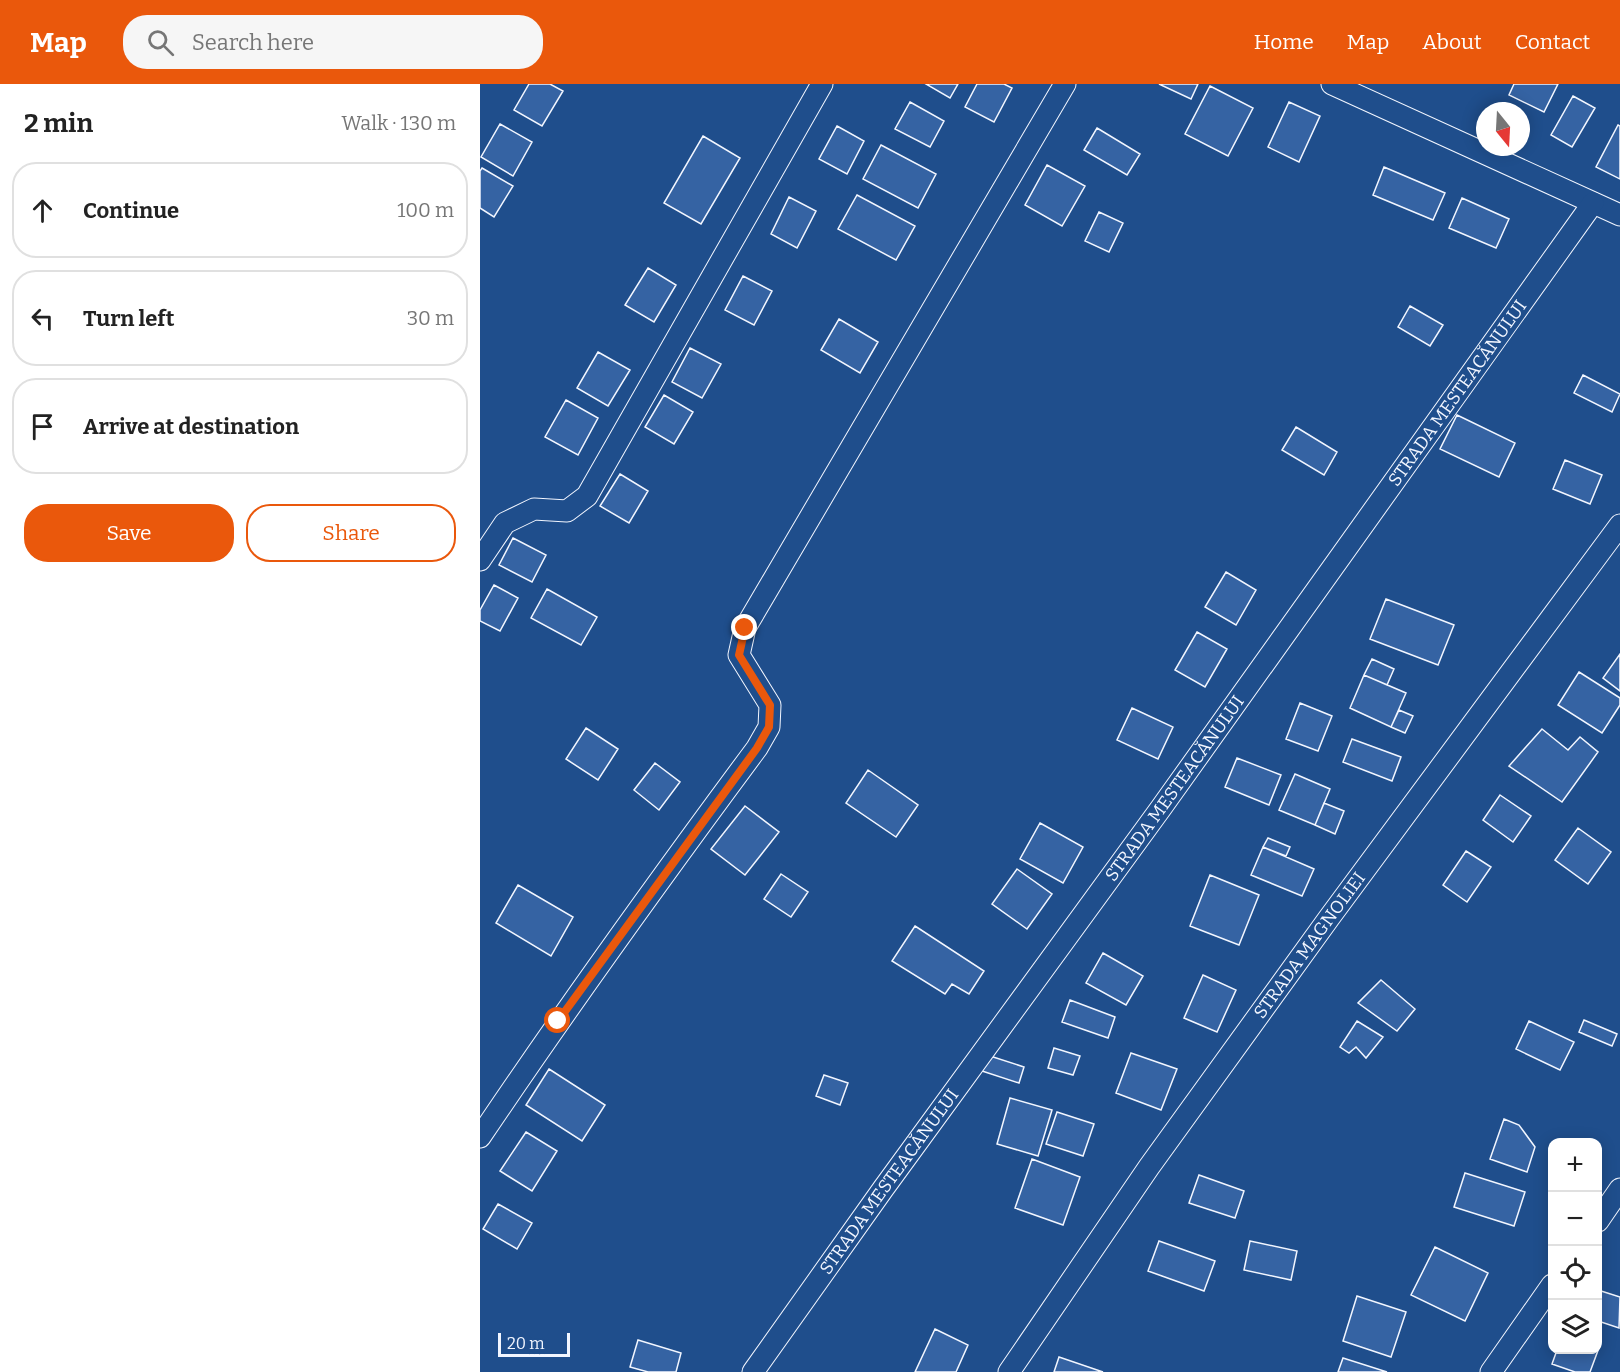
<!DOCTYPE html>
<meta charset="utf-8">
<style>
:root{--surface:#fff;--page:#f6f6f6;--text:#222;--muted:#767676;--line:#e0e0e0;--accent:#ea580c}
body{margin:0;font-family:Bitter,serif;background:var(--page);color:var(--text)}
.controls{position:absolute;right:18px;bottom:18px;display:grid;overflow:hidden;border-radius:12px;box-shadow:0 3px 15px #0003}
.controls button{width:54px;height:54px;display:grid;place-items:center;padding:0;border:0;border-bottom:2px solid var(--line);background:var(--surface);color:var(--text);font:30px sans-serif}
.compass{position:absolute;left:996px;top:18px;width:54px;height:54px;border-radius:50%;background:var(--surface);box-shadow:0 3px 15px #0003;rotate:162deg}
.scale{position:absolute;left:18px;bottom:15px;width:72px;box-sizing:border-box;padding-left:6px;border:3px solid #f2f6ff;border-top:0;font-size:16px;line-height:21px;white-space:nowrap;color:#f2f6ff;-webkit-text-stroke:4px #1f4e8c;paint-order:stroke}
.stop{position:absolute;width:18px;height:18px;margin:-14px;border:4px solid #ea580c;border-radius:50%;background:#fff}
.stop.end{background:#ea580c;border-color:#fff;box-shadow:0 2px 6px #0008}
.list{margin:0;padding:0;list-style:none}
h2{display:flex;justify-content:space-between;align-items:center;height:78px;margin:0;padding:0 24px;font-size:26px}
h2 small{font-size:20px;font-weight:400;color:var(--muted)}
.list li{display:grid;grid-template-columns:39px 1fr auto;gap:18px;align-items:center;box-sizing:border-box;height:96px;margin:0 12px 12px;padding:0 12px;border:2px solid var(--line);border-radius:24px}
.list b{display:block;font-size:22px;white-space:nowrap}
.list em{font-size:20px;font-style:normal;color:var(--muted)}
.actions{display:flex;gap:12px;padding:18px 24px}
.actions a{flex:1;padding:14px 0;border:2px solid var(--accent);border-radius:24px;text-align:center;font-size:21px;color:var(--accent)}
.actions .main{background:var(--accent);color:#fff}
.icon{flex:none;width:33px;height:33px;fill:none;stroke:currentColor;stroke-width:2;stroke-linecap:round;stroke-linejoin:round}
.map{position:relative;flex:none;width:1140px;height:1288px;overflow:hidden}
header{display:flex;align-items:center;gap:36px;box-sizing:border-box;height:84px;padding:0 30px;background:var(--accent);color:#fff}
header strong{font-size:28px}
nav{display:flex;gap:33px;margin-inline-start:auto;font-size:21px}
.search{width:420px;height:54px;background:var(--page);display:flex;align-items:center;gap:15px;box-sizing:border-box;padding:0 21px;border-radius:24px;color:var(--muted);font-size:22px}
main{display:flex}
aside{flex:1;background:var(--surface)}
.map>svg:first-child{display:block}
</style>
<header>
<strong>Map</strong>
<div class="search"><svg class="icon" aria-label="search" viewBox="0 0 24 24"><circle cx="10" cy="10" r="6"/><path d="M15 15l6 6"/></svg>Search here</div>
<nav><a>Home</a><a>Map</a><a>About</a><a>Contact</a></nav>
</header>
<main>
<aside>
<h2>2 min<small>Walk · 130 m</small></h2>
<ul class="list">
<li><svg class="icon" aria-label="ahead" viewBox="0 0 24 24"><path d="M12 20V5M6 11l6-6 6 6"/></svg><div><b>Continue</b></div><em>100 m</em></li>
<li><svg class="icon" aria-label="left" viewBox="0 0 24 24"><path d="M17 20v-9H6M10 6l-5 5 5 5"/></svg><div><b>Turn left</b></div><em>30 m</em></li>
<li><svg class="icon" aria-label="arrive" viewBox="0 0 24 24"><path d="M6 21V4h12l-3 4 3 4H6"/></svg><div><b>Arrive at destination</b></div></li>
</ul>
<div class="actions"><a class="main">Save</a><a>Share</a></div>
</aside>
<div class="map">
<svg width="1140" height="1288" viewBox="0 0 1140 1288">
<rect width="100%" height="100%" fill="#1f4e8c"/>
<path fill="#3563a3" stroke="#f2f6ff" stroke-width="1.5" d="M49,0H70L83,7L62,42L34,26Z
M446,0H478L470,14Z
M497,0H524L532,4L514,38L485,23Z
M679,0H718L711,15Z
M1034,0H1078L1064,28L1029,11Z
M730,2L773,24L748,72L705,50Z
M1093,12L1115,24L1092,63L1071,51Z
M430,18L464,37L450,63L415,45Z
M809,18L840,32L819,78L788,63Z
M20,40L52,58L33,92L1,73Z
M1138,41L1140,42V95L1116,83Z
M357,42L384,57L367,90L339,75Z
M617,44L660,70L647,91L604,66Z
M223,52L260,74L221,140L184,119Z
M401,61L456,90L438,124L383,95Z
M567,81L605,102L582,142L545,121Z
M904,83L965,109L953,136L893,111Z
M2,84L33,102L14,133L0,124V87Z
M377,111L435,142L416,176L358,145Z
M309,113L336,127L317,164L291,150Z
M982,114L1029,135L1016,164L969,144Z
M619,128L643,139L629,168L605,157Z
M168,184L196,201L174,238L145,221Z
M263,192L292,207L274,241L245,226Z
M930,222L963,241L950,262L918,243Z
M359,235L398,258L380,289L341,266Z
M210,264L241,280L222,314L192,298Z
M118,268L150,286L128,322L97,304Z
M1103,291L1140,310L1132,328L1094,309Z
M184,311L213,328L194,360L165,343Z
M86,316L118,334L98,371L65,353Z
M977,331L1035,359L1019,393L960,365Z
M816,343L857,368L844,391L802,366Z
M1085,376L1122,391L1110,420L1073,405Z
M140,390L168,407L149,439L120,422Z
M33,454L66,471L52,498L19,481Z
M746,488L776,506L756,541L725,523Z
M14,501L38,514L20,547L0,537V526Z
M67,505L117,533L101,561L51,534Z
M906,515L974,541L958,581L890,555Z
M717,548L747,565L725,603L695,586Z
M1140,570V607L1123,594Z
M892,575L914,585L907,601L884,591Z
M1099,588L1140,614V621L1122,649L1078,621Z
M884,591L926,609L911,643L870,624Z
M820,619L852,632L838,667L806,655Z
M652,624L693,643L678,675L637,656Z
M919,626L933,632L925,649L911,643Z
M106,644L138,665L118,696L86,675Z
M1062,645L1088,666L1100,653L1118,668L1082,718L1029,682Z
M872,655L921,673L912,697L863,678Z
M757,674L801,691L789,721L745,703Z
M175,679L200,698L179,726L154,706Z
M388,686L438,721L416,753L366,719Z
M815,690L850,705L835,741L799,726Z
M1020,711L1051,732L1033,758L1003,736Z
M844,719L864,727L855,750L835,741Z
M265,722L299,748L265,791L231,765Z
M560,739L603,763L583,799L540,775Z
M1098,744L1131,768L1108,800L1075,776Z
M788,754L810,763L806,772L783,763Z
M783,763L834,785L822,812L771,791Z
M986,767L1011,783L987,818L963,801Z
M537,785L572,810L547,845L512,820Z
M301,790L328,808L311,833L284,815Z
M730,791L779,811L759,861L710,842Z
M38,801L93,833L71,872L16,839Z
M435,842L504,887L489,910L472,900L465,910L412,877Z
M623,869L663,892L646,921L606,899Z
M723,891L756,906L737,948L704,934Z
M901,896L935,925L917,947L878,919Z
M590,916L635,933L628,954L582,938Z
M1104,936L1137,950L1132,962L1099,948Z
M877,937L903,953L886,974L876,963L869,969L860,963Z
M1049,937L1094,958L1080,986L1036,965Z
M574,964L600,972L593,991L568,984Z
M651,969L697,985L681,1026L636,1009Z
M507,971L544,983L539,999L502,987Z
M69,985L125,1021L102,1057L46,1021Z
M344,991L368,999L360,1021L336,1012Z
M530,1014L572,1026L558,1072L517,1060Z
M577,1028L614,1040L603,1072L566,1060Z
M1024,1035L1039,1041L1055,1063L1047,1088L1010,1075Z
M46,1048L77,1067L52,1107L20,1087Z
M552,1075L600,1093L583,1141L535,1124Z
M985,1089L1045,1108L1034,1142L974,1123Z
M719,1091L764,1107L755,1134L709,1119Z
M18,1120L52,1139L37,1165L3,1145Z
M679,1157L735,1177L724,1207L668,1187Z
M770,1157L817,1167L811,1196L764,1186Z
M955,1163L1008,1189L985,1237L931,1211Z
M1118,1206L1140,1213L1139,1244L1118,1237Z
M877,1212L926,1228L911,1273L863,1257Z
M455,1245L488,1261L476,1288H435Z
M158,1256L201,1269L196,1288H168L150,1283Z
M1118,1260L1120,1261L1110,1288H1095L1072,1280L1077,1266H1118Z
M579,1273L623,1288H574Z
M863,1274L907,1288H858Z"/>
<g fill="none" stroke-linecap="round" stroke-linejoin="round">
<defs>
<g id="street">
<path d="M852,0L1140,131"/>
<path d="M0,476L25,439L54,425L87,427L107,412L342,0"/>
<path d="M0,1053C89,921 182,792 277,664L289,643L290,621L259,571L265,544L585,0"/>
<path d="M1118,1137L1140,1105"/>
<path id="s1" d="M273,1288L403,1105L681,724L1113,119"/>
<path id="s2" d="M529,1288L669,1083L849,834L1140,441"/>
<path d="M1011,1288L1072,1201"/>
</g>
</defs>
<use href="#street" stroke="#f2f6ff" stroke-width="23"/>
<use href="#street" stroke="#1f4e8c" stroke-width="21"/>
</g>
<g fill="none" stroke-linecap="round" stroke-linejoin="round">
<path stroke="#ea580c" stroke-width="8" d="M78,937L277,664L289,643L290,621L259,571L265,544"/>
</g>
<g text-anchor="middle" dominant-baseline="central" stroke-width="4.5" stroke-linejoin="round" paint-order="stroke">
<g font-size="18" fill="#f2f6ff" stroke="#1f4e8c">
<text stroke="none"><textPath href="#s1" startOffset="1206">STRADA MESTEACĂNULUI</textPath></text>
<text stroke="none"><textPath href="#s1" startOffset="720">STRADA MESTEACĂNULUI</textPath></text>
<text stroke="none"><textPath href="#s2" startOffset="522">STRADA MAGNOLIEI</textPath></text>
<text stroke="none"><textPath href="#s1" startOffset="234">STRADA MESTEACĂNULUI</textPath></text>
</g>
</g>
</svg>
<div class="controls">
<button>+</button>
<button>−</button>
<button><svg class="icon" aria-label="locate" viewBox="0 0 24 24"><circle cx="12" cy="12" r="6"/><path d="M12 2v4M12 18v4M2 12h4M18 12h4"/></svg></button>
<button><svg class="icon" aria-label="layers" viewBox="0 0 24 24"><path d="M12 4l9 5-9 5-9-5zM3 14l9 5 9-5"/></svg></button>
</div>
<svg class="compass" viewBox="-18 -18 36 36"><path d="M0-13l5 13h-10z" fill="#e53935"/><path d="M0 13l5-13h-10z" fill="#767676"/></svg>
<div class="scale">20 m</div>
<div class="stop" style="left:78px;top:937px"></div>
<div class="stop end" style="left:265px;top:544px"></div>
</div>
</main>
